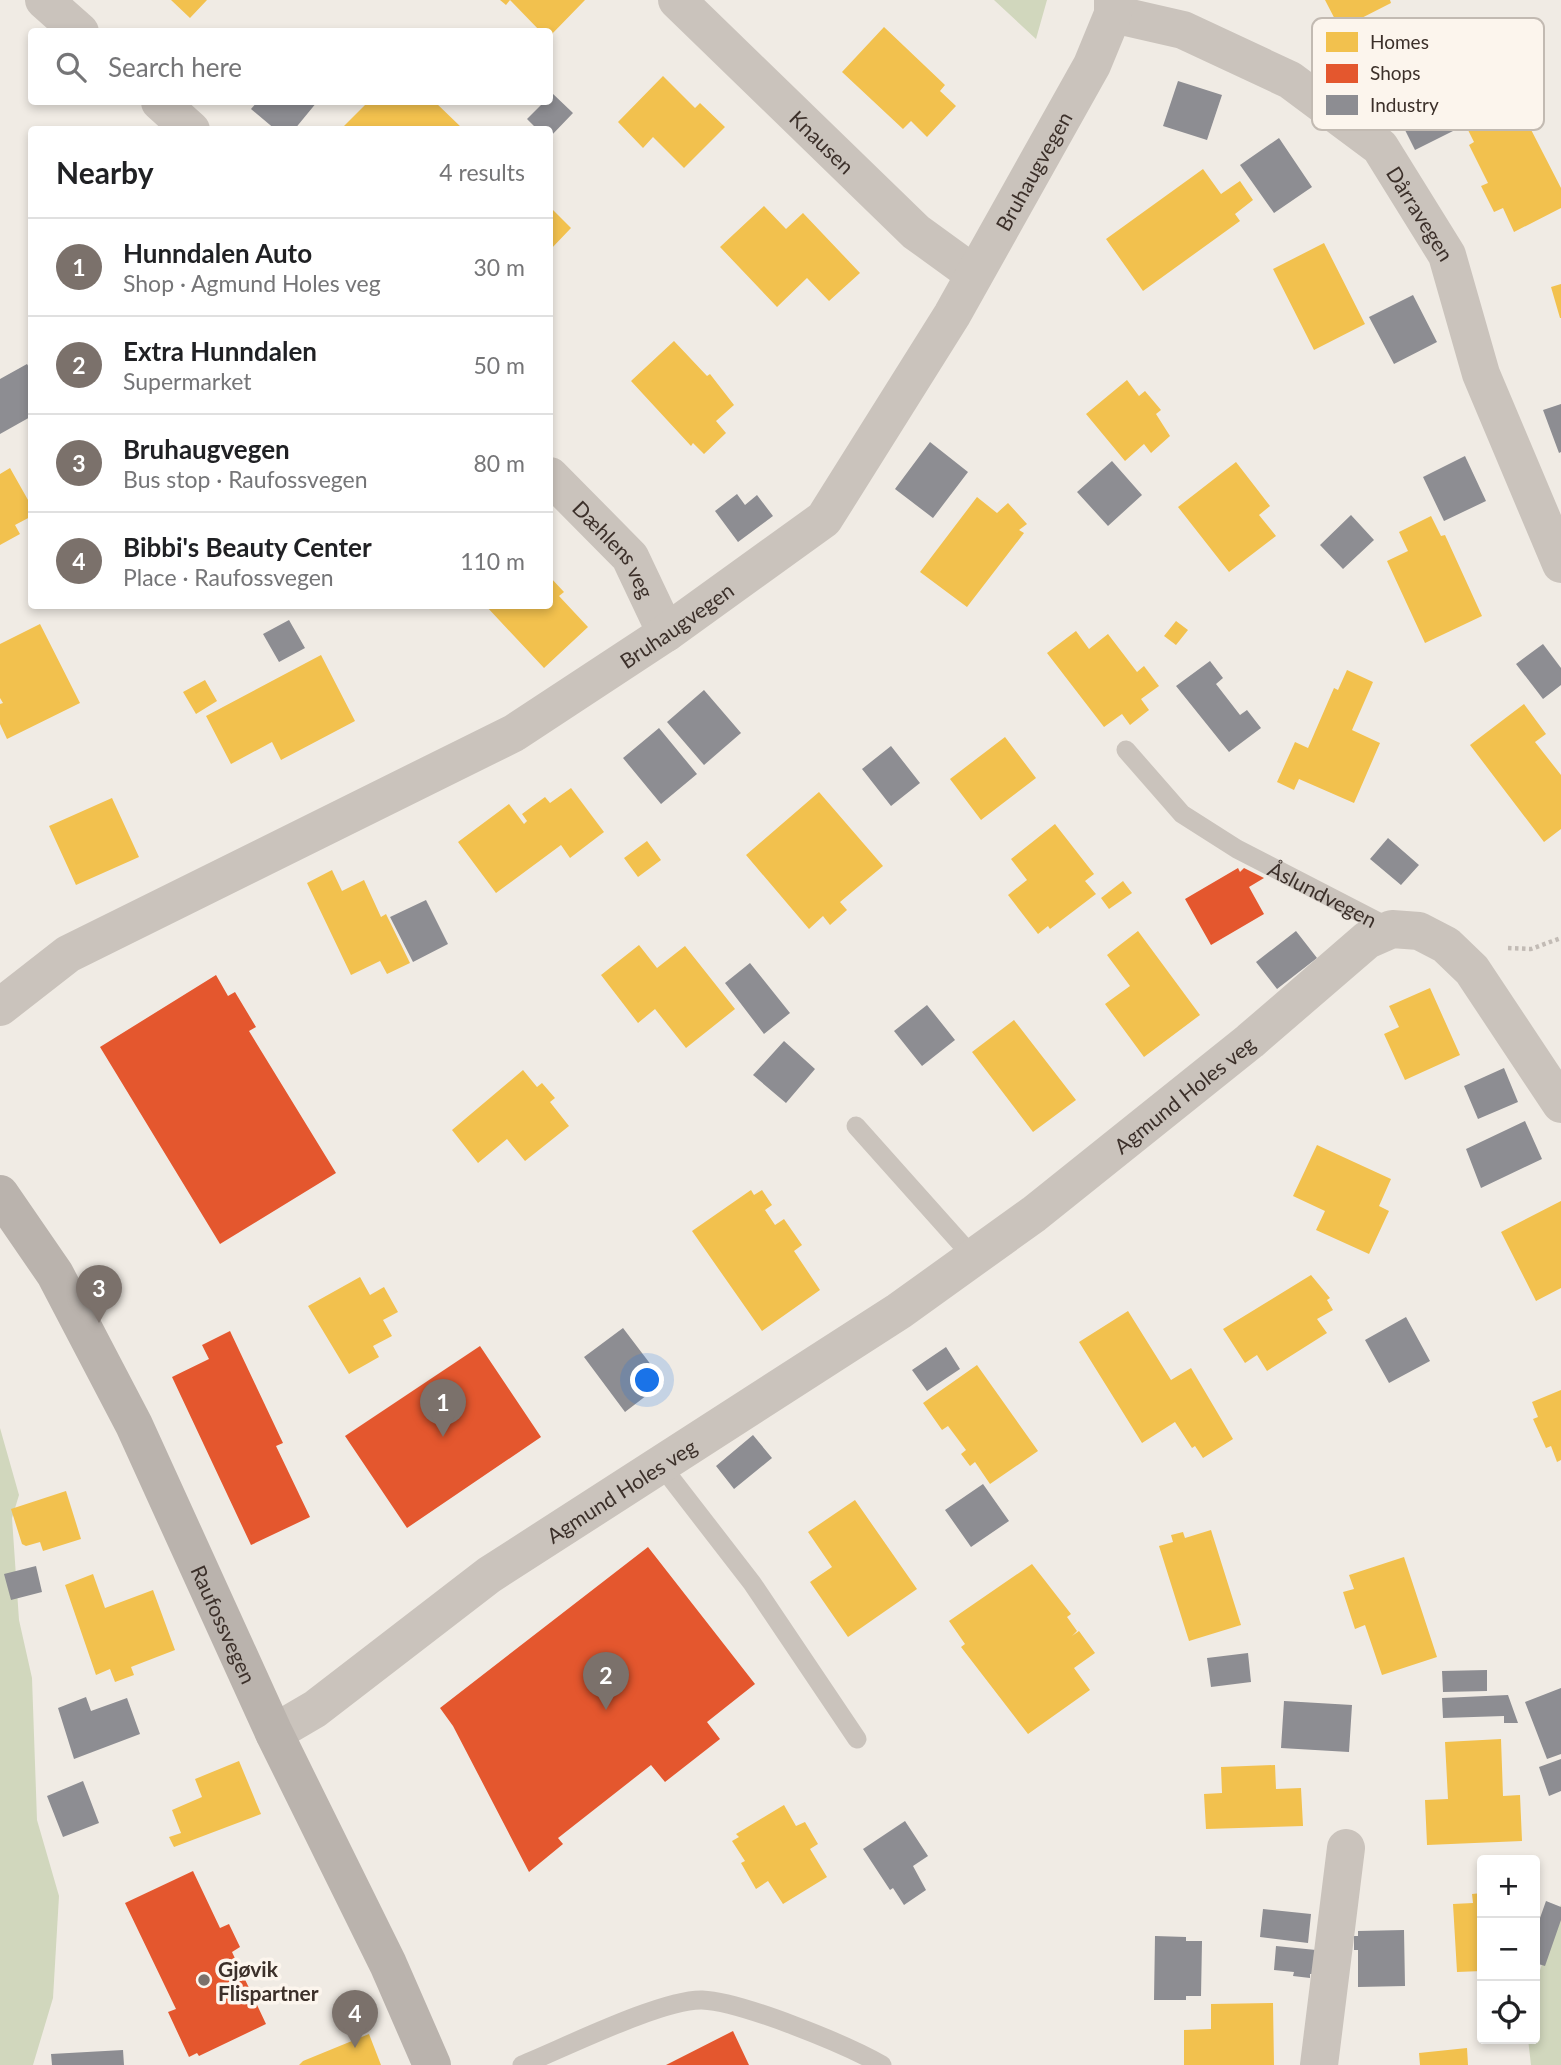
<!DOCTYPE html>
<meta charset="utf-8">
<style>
:root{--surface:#fff;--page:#f2f2f2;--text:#202124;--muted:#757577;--line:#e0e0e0;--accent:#7b716b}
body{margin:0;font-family:Lato,sans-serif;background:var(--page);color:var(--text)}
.controls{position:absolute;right:21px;bottom:21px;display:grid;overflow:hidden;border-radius:7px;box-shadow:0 4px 10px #0003}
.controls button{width:63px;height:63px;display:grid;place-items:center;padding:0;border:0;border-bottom:2px solid var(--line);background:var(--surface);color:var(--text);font:35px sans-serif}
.you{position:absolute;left:648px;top:1381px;width:24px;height:24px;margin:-18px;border:5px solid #fff;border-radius:50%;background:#1a73e8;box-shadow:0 0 0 10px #1a73e833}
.badge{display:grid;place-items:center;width:46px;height:46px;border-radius:50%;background:var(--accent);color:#fff;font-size:23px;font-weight:700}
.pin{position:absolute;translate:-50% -58px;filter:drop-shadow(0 2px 4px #0008)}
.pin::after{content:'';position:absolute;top:37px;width:24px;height:21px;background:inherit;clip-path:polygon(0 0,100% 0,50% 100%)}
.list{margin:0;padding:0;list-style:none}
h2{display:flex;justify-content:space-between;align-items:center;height:91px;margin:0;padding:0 28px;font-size:30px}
h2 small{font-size:23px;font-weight:400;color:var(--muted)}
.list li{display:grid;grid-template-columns:46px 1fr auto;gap:21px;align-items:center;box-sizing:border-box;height:98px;padding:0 28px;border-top:2px solid var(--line)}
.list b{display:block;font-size:26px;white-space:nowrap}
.list p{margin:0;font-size:23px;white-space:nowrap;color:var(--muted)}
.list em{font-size:23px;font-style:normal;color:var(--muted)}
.icon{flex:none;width:38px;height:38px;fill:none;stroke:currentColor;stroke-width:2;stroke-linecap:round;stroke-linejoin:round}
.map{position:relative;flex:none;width:1561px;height:2065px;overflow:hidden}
.search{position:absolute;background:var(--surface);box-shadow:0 4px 10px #0003;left:28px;top:28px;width:525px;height:77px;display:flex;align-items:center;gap:18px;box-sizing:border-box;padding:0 24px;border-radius:7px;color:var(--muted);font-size:26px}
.panel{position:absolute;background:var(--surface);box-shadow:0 4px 10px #0003;left:28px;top:126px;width:525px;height:483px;border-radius:7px}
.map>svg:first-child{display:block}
</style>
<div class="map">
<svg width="1561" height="2065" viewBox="0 0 1561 2065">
<rect width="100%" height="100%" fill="#f0ebe4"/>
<path fill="#d1d7bd" d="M994,0H1047L1036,39Z
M0,1428L19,1495L12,1518L19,1620L32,1678L37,1820L59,1896L53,1998L33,2065H0Z
M1561,1904V2065H1531L1528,2039H1535V1986Z"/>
<path fill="#f2c14e" d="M171,0H207L190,18Z
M500,0H585L550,36V32H541L510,0L506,5Z
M1325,0H1390L1391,3L1340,29Z
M884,27L945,85L940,91L956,106L927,137L911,121L903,129L842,72Z
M663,76L695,108L700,103L725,127L684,168L653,137L643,148L618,122Z
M1511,100L1520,118L1524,116L1561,188V208L1514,232L1503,208L1494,212L1481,186L1488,183L1469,145L1474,142L1465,124Z
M368,102H435L462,128L340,130Z
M1203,169L1221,194L1240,181L1253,200L1235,214L1240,221L1143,291L1106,239Z
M764,206L786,229L803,213L860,273L829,301L807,278L777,307L720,247Z
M550,207L571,228L550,250Z
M1324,243L1365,324L1314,350L1273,269Z
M1561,284V318H1560L1551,287Z
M674,341L707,376L710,374L734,405L716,421L726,433L704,454L693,443L691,446L631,381Z
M1127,380L1139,396L1145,391L1161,410L1156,414L1170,436L1151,453L1144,444L1125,461L1086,414Z
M1236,462L1270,506L1259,515L1276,536L1229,572L1178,507Z
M10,468L32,507V516L15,525L20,534L0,545V474Z
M977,497L997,513L1008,503L1027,524L1019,530L1024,533L967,607L920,572Z
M1431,516L1441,536L1445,535L1482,616L1425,643L1387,561L1408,551L1399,532Z
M550,577L564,592L559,596L588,627L544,668L486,606H550Z
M1176,621L1188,630L1176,645L1164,636Z
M40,624L80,703L7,739L0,724V704L3,703L0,698V644Z
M1076,631L1089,649L1108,634L1137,672L1144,666L1159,686L1141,699L1149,710L1130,725L1122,714L1104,727L1047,653Z
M321,655L355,721L281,760L272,742L231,764L206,716Z
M1347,670L1373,682L1352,730L1380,743L1354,803L1299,779L1294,790L1277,782L1295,742L1308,748L1334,688L1338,690Z
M205,680L217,701L196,714L183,692Z
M1524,704L1546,734L1535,742L1561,775V829L1544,842L1470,745Z
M1005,737L1036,778L981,820L950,779Z
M571,788L604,832L570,858L561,845L496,893L458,842L509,804L524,824L527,821L522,814L545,797L550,803Z
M819,792L883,866L840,902L847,910L830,925L823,916L809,929L746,855Z
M112,798L139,857L76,885L49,826Z
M1055,824L1094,874L1085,881L1096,894L1050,929L1048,926L1038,934L1008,895L1027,880L1011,859Z
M647,841L661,860L638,877L624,858Z
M332,870L342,891L364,880L381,917L386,914L410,963L387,974L380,961L351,975L307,883Z
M1123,881L1132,893L1109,909L1101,898Z
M1138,931L1200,1015L1144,1057L1105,1004L1130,986L1107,955Z
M639,945L657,968L685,946L735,1009L686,1048L655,1009L638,1023L601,975Z
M1430,988L1460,1055L1405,1080L1384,1034L1399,1027L1389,1006Z
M1014,1020L1076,1100L1033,1132L972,1052Z
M523,1070L537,1087L542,1083L555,1098L550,1102L569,1126L525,1161L507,1139L478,1163L452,1130Z
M1317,1145L1391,1179L1379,1206L1389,1211L1369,1254L1316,1230L1325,1211L1293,1196Z
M751,1190L754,1195L762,1190L772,1205L765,1210L775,1225L784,1219L802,1245L794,1251L820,1290L762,1331L692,1231Z
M1561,1201V1288L1536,1301L1501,1232Z
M1311,1275L1330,1298L1327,1300L1333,1310L1317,1319L1327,1333L1267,1371L1257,1355L1245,1363L1223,1329Z
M360,1277L370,1295L384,1287L398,1312L383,1320L392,1336L373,1346L379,1357L349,1374L308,1306Z
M1128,1311L1171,1380L1191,1368L1233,1439L1203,1458L1195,1446L1192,1448L1175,1422L1142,1443L1079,1342Z
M977,1365L1038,1451L990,1484L975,1462L970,1466L961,1454L966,1450L948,1426L942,1430L923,1403Z
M1561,1390V1460L1557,1462L1551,1446L1546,1448L1533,1419L1538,1417L1532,1402Z
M66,1491L81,1539L43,1551L40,1542L26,1546L22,1544L11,1509Z
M855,1500L917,1589L848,1637L810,1582L832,1567L808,1532Z
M1211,1530L1241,1625L1189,1641L1159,1546L1173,1542L1171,1535L1183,1532L1185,1538Z
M1404,1557L1437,1657L1382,1675L1365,1625L1355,1629L1343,1592L1354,1589L1349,1575Z
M1032,1564L1071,1614L1067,1617L1077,1631L1072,1636L1079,1631L1095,1653L1074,1668L1090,1690L1028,1734L961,1647L965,1644L949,1621Z
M93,1574L105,1608L153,1590L175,1650L131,1667L134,1675L115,1682L110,1669L96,1675L65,1585Z
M1501,1739L1503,1796L1520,1795L1522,1841L1427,1845L1425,1800L1448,1799L1445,1742Z
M239,1761L261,1814L174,1847L169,1837L181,1833L172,1810L202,1797L195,1779Z
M1275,1765L1276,1789L1301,1788L1303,1826L1206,1829L1204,1794L1222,1793L1221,1767Z
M784,1805L796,1826L805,1822L818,1844L810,1849L827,1877L783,1904L768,1881L756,1889L741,1863L745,1861L732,1841L739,1837L736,1834Z
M1482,1893V1971L1457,1972L1453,1904L1473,1903L1472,1894Z
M1273,2003L1274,2065H1184V2030L1211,2029V2004Z
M369,2034L381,2065H299L303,2061Z
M1467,2048L1468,2065H1420L1419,2053Z"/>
<path fill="#e4572e" d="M1238,868L1240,872L1244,868L1264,878L1249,887L1264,914L1211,945L1185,899Z
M216,975L228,996L235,992L256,1027L249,1031L336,1173L220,1244L100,1047Z
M230,1331L283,1443L276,1446L310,1517L251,1545L172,1377L209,1359L202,1345Z
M480,1346L541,1437L407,1528L345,1436Z
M648,1547L755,1684L707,1722L720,1739L665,1782L651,1765L558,1838L563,1844L529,1872L453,1726L440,1708Z
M193,1871L220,1928L229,1924L240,1947L232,1952L266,2024L199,2056L197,2053L189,2057L168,2012L176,2009L125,1903Z
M733,2031L749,2065H666Z"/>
<path fill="#8d8d92" d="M1178,81L1222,95L1207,140L1163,126Z
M1435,87L1457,129L1415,150L1394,108Z
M552,93L573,113L550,137V130H538L527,119L544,102H550Z
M257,102H317L294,130H276L251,109Z
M1279,138L1312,187L1274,213L1240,165Z
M1413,295L1437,342L1394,364L1369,317Z
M27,364L32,372V416L0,434V379Z
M1561,404V452L1559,453L1543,410Z
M930,442L968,472L933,518L895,489Z
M1465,456L1486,501L1444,521L1423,477Z
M1112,461L1142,495L1108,526L1077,492Z
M737,494L745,505L757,495L773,516L738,542L715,511Z
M1351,515L1374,540L1343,569L1320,545Z
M289,620L305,648L279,662L263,634Z
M1543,644L1561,668V685L1543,699L1516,664Z
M1210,661L1223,678L1216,684L1240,715L1247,710L1261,728L1229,752L1176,686Z
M704,690L741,733L704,765L667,722Z
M659,728L697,774L661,804L623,758Z
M891,746L920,783L891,806L862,769Z
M1388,838L1419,865L1401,885L1370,859Z
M426,900L448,944L413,962L390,917Z
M1296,931L1317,958L1277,989L1256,962Z
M750,963L790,1013L764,1034L725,983Z
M927,1005L955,1040L922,1066L894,1031Z
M784,1041L815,1069L786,1103L753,1075Z
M1504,1068L1518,1102L1478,1119L1464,1086Z
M1525,1121L1542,1159L1481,1188L1466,1149Z
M1406,1317L1430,1361L1389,1383L1365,1340Z
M623,1328L664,1382L625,1412L584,1357Z
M946,1347L960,1369L927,1391L912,1370Z
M753,1435L772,1458L734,1489L716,1466Z
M983,1484L1009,1521L971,1547L945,1510Z
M36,1566L42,1592L11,1600L4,1574Z
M1248,1653L1251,1682L1211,1687L1207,1658Z
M1487,1670V1691L1443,1692L1442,1671Z
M1561,1688V1754L1547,1759L1525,1702Z
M1508,1695L1518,1723H1504V1716L1443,1718L1442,1698Z
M86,1697L91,1711L127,1698L140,1734L74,1759L58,1708Z
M1284,1701L1352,1705L1349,1752L1281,1748Z
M1561,1759V1791L1549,1796L1539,1767Z
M83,1781L99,1823L63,1837L47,1796Z
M905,1821L928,1856L913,1866L926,1890L904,1905L893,1888L890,1890L863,1849Z
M1546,1901L1561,1907V1920L1545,1966L1535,1963L1539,1937L1535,1932Z
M1263,1909L1311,1914L1308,1943L1260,1937Z
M1404,1930L1405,1986L1358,1987V1950H1354V1936H1358V1931Z
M1155,1936L1186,1937V1941H1202L1201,1996H1186V2000H1154Z
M1276,1946L1316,1950L1313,1974H1310V1978L1293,1976L1294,1972L1274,1970Z
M123,2050L124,2065H52L51,2054Z"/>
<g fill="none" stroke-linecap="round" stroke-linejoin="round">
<path stroke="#c2bbb5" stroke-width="4.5" stroke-dasharray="3.5 3.5" stroke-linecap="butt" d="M1508,948L1531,949L1561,938"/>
<g stroke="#cac3bc" stroke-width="19">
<path id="s1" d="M1126,750L1182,814L1237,849L1392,929"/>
<path d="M856,1126L973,1257"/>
<path d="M660,1464L752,1583L857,1739"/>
<path d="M522,2065C564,2048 662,1999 702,2000C743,2002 845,2044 882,2065"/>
</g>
<g stroke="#cac3bc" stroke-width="38">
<path d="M44,0L80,32"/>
<path id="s2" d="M677,0L916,232L974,274"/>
<path id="s3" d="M1113,14L1183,30L1290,80L1380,147L1447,255L1481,374L1561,564"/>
<path d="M160,102L191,130"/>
<path id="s4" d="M550,476L630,557L666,633"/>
<path id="s5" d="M0,1007L68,954L514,733L666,633L824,519L952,315L1092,65L1113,14V0"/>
<path id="s6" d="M274,1733L315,1709L489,1575L899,1311L1034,1214L1250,1041L1367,940L1392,929L1419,931L1446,945L1472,970L1561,1104"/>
<path d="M1319,2065L1346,1848"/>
</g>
<path stroke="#bab3ad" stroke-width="38" id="s7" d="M0,1194L55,1274L134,1425L274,1733L388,1964L432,2065"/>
</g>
<circle fill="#7b716b" stroke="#fcf5ed" stroke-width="2.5" cx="204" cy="1980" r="7"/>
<g text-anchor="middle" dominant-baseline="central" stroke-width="7" stroke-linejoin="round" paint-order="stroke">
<g font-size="21" fill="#3c302a" stroke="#fcf5ed">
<text stroke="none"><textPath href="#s2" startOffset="203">Knausen</textPath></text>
<text stroke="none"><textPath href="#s5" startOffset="1367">Bruhaugvegen</textPath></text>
<text stroke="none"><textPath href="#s3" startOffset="380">Dårravegen</textPath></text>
<text stroke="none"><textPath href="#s4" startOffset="98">Dæhlens veg</textPath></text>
<text stroke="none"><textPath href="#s5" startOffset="779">Bruhaugvegen</textPath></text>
<text stroke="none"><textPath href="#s1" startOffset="247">Åslundvegen</textPath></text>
<text stroke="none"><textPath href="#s6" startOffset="1113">Agmund Holes veg</textPath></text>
<text stroke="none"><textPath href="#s6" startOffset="424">Agmund Holes veg</textPath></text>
<text stroke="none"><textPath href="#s7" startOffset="486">Raufossvegen</textPath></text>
</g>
<g font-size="21" font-weight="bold" fill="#3c302a" stroke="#fcf5ed" text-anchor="start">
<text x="218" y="1968">Gjøvik<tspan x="218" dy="24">Flispartner</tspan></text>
</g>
</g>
<rect x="1312" y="18" width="232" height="112" rx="10" fill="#fcf5ed" stroke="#c2bab2" stroke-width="2"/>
<rect x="1326" y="32" width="32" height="20" fill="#f2c14e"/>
<rect x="1326" y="64" width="32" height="19" fill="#e4572e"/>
<rect x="1326" y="95" width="32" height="20" fill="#8d8d92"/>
<g font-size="19" fill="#3c302a">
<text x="1370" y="49">Homes</text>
<text x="1370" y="80">Shops</text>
<text x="1370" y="112">Industry</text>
</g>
</svg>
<div class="controls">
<button>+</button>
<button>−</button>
<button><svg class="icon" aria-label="locate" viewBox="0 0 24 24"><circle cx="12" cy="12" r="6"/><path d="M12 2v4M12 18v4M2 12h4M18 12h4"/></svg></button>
</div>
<div class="you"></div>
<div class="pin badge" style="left:443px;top:1437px">1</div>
<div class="pin badge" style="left:606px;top:1710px">2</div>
<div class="pin badge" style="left:99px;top:1323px">3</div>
<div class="pin badge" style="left:355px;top:2048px">4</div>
<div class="search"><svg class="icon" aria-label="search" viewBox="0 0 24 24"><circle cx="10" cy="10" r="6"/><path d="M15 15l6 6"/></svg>Search here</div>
<section class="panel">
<h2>Nearby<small>4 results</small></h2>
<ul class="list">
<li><span class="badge">1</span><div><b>Hunndalen Auto</b><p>Shop · Agmund Holes veg</p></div><em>30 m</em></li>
<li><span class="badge">2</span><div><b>Extra Hunndalen</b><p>Supermarket</p></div><em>50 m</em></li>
<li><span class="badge">3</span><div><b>Bruhaugvegen</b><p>Bus stop · Raufossvegen</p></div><em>80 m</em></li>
<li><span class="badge">4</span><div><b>Bibbi's Beauty Center</b><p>Place · Raufossvegen</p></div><em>110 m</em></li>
</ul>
</section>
</div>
